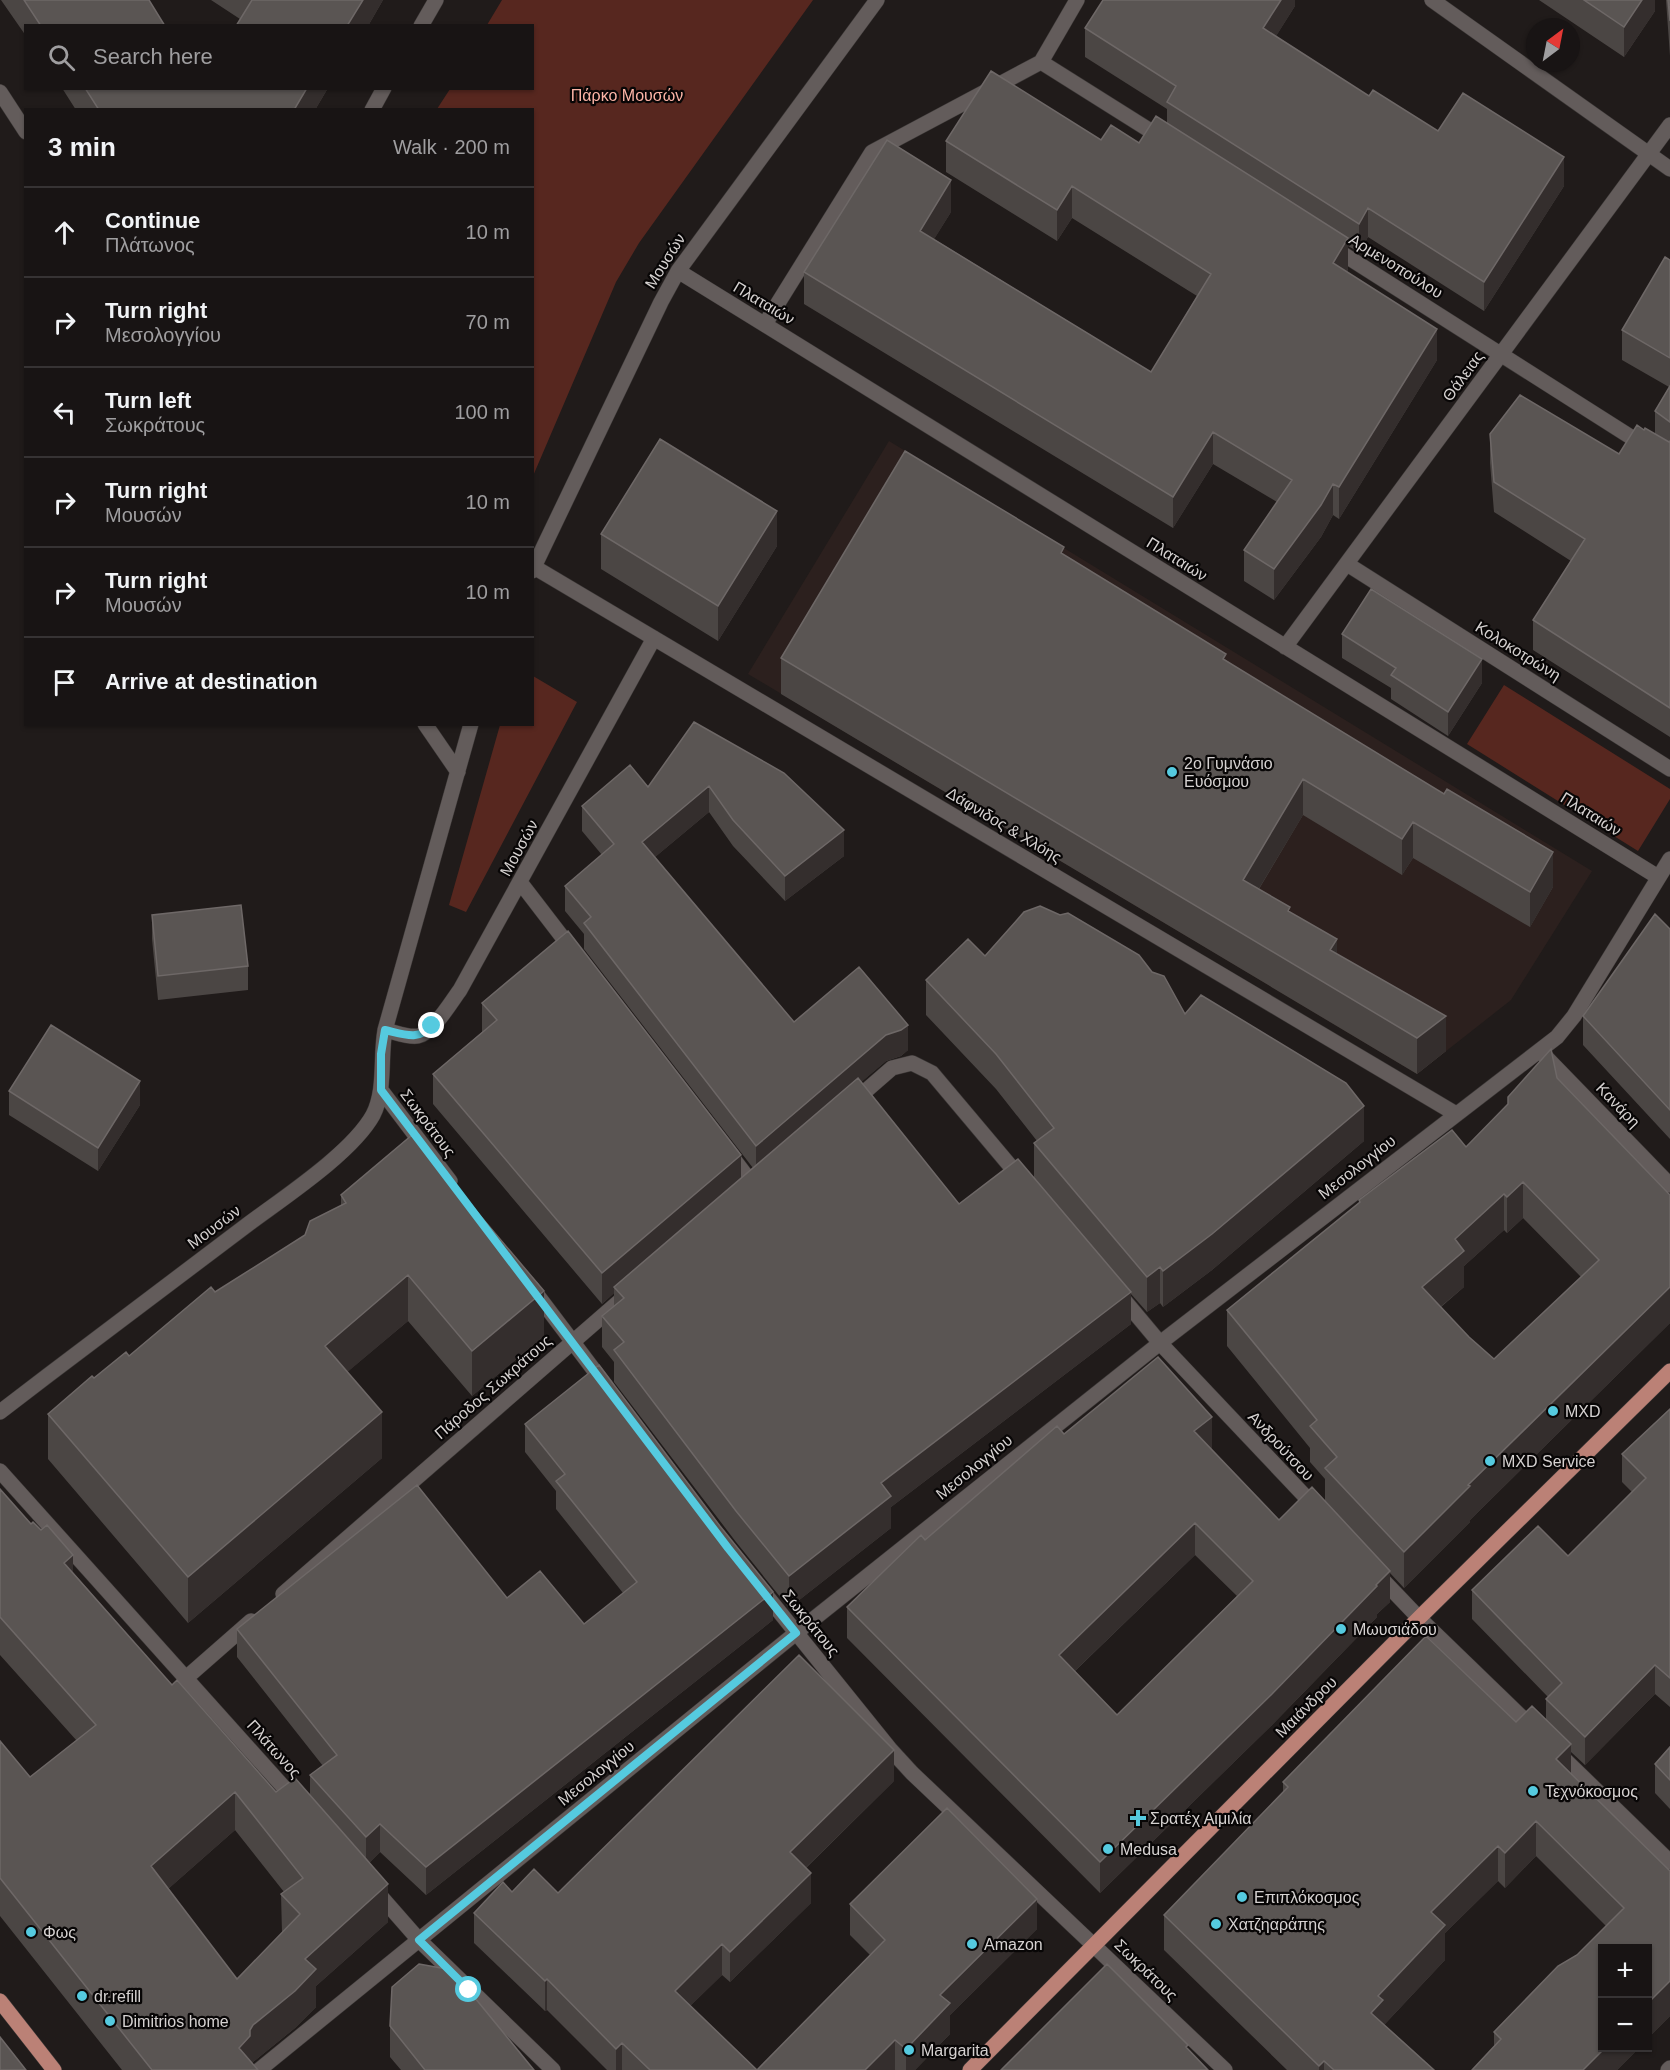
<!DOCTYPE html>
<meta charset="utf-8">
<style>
:root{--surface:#181414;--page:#211d1d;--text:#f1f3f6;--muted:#9f9ea0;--line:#363334}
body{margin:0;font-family:Arial,sans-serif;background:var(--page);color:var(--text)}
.controls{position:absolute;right:18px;bottom:18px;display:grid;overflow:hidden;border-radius:0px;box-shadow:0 2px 4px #0004}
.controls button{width:54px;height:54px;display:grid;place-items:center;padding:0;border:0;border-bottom:2px solid var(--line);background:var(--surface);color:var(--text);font:30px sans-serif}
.compass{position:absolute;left:1526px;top:18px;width:54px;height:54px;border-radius:50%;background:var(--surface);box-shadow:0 2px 4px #0004;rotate:32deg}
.stop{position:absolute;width:18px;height:18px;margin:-14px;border:4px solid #55cadf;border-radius:50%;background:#fff}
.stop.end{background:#55cadf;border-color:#fff;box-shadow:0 2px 6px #0008}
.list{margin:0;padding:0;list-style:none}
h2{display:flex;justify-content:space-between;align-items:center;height:78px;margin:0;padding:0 24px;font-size:26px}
h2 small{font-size:20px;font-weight:400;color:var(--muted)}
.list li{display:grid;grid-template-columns:39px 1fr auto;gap:18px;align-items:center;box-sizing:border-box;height:90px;padding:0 24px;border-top:2px solid var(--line)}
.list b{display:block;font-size:22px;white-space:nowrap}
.list p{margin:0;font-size:20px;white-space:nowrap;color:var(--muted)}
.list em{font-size:20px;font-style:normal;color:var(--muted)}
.icon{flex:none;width:33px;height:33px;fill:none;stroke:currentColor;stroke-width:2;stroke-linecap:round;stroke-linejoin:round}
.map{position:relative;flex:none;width:1670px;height:2070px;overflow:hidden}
.search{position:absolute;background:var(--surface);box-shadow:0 2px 4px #0004;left:24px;top:24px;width:510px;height:66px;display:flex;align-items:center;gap:15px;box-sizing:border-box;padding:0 21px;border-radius:0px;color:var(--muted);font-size:22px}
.panel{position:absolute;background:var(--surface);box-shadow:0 2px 4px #0004;left:24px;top:108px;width:510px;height:618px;border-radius:0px}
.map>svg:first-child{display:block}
</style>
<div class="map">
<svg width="1670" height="2070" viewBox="0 0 1670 2070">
<rect width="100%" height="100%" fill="#201b1a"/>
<path fill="#2c201e" d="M889,441L1592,871L1511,1000L1417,1074L748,674Z"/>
<path fill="#57271f" d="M502,0H813L639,243L616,282L533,476L532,110L437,109L450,89L532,88V26L487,25Z
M533,676L577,702L466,912L449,905L500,725L532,724Z
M1504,685L1670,789V799L1638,851L1467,744Z"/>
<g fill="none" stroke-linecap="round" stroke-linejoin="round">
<defs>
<path id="minor" d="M1432,0L1670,169
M421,26L436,0
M1041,62L1165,140
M0,92L26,132
M372,110L384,88
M1332,247L1670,462
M678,271L1658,877
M765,324L872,152L1041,62L1077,0
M1347,564L1670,769
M534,567L1456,1114
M532,571L661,302L678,271L877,0
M1285,647L1670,125
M425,724L458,772
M520,882L573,951
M385,1030C395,1032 408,1038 418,1036C433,1033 451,1002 460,990L654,638
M1542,1053L1670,1185
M381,1090L450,1181
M853,1102L892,1068L912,1063L932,1073L1022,1180
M729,1153L754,1186
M532,1288L606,1386
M1119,1294L1160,1343L1318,1510
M0,1412C82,1349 165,1287 247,1225C283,1198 352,1153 373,1115C386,1090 380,1057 385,1030L471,724
M0,1471L296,1801
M1377,1574L1419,1618L1535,1730
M761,1589L890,1749L912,1773L1225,2070
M283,1594L629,1293
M186,1678L251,1621
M1556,1751L1670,1862
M376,1891L419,1940L553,2070
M259,2070L796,1633L1160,1343L1557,1037L1574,1016L1670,859
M1668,2070L1670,2068"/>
<path id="major" d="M0,2001L54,2070
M970,2070L1419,1618L1670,1371"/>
</defs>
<use href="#minor" stroke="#3b3736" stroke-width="16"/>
<use href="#major" stroke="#3b3736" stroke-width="16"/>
<use href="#minor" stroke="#635c5b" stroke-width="15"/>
<use href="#major" stroke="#bb8176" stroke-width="15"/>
</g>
<path fill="#4b4644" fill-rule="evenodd" d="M1,0H149L165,26H26V36Z
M211,0H383L368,26L240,19Z
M1295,0V6L1276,36L1369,96L1438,131L1564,186L1484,311L1368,237L1359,252L1348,246V269L1347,272L1437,360L1339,519L1333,515L1321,537L1274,600L1244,581V550L1277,502L1213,464L1173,528L804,304V272L951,212L934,239L1151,372L1197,296L1072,218L1057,241L946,172V141L1101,140L1139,143L1167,122V109L1085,57V28Z
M1539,0H1655V11L1624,57Z
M1666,0H1670V56Z
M62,88H328L315,110H76Z
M1670,260V737L1533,650V620L1571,561L1494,512L1490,463V434L1619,454L1655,434V411L1669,387L1622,360V330Z
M601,534L777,546L718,641L601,569Z
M1064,555L1226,660L1553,887L1530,927L1413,858L1402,875L1303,815L1259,889L1290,912L1446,1051L1417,1074L781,694V658Z
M1342,634L1482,683L1448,736L1391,699V688L1342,658Z
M694,722L844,856L785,901L733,846L709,812L655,857L794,1022L908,1050L901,1056L886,1061L861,1082L959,1204L1034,1178V1143L1037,1141L996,1089L926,1015V980L985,956L1185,1014L1364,1141L1212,1270L1163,1307L1160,1303L1147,1312L1131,1294V1324L891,1507V1528L789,1608L736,1542L614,1382V1362L602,1347V1316L614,1306V1293L602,1304L433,1104V1074L482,1032V1003L741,1179L753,1168L584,949V934L565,911V886L602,855L582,831V806L648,787Z
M152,915L248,966V990L158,1000L152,939Z
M1670,929V1139L1583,1045V1016Z
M1557,1078L1670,1195V1323L1470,1520V1522L1404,1588L1390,1573V1602L1377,1614V1617L1272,1725L1100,1893L847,1638V1607L925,1540L1064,1434L1212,1448L1211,1449L1279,1520L1325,1502V1479L1310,1462V1448L1227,1346V1310L1359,1203V1200L1466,1147L1508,1105V1097ZM1523,1218L1581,1277L1494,1359L1469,1337L1441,1307L1464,1287V1266L1504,1230L1507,1233ZM1195,1555L1237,1596L1117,1715L1075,1671Z
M9,1091L140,1105L98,1171L9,1115Z
M341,1195L544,1336L472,1396L408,1321L347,1372L382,1458L188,1623L48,1459V1414L94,1378L129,1356L305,1235L341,1205Z
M1670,1409V1707L1655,1694L1585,1765L1571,1752V1774L1670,1871V2016L1647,2039L1602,2048H1639L1617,2070H1472L1494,2046V2032L1577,1955L1606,1926L1536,1856L1505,1888L1498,1881L1445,1933V1960L1384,2025L1434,2070H1287L1164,1950V1915L1283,1792V1782L1516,1722L1546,1720V1699L1548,1697L1472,1619V1590L1568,1556L1632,1492L1622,1482V1454Z
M525,1424L773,1620L426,1895L380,1852L369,1863L388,1922L316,1986V2007L295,2028L253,2062L252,2063L258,2070H122L0,1916V1741L30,1777L77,1741L0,1655V1489L172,1685L276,1792L310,1796V1775L323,1766L237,1657V1629L507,1598L584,1624L623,1593L556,1509V1491L525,1452ZM235,1830L284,1892L281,1894L282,1933L237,1979L168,1889Z
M1670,1747V1809L1655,1793V1764Z
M894,1781L806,1868L811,1903L730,1982L722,1975L690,2006L757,2070L870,1955L850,1935V1904L1037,1929L950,2015V2034L915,2070H607L547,2010L545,2011L474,1943V1913L512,1892L558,1893Z
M390,2026L534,2070H401L390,2057Z"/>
<path fill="#342e2d" d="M363,0H383L368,26H347Z
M1281,0H1295V6L1263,57V28Z
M1642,0H1655V11L1624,57V27Z
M307,88H328L315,110H294Z
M1564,157V186L1484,311V282Z
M951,180V212L920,262V231Z
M1072,186V218L1057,241V210Z
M1368,208V237L1359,252V224Z
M1348,238V269L1333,294V263Z
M1437,329V360L1339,519V487Z
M1213,432V464L1173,528V497Z
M1333,484V515L1321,537L1274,600V569Z
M777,511V546L718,641V606Z
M1482,659V683L1448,736V712Z
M1303,779V815L1243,915V880Z
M709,786V812L642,868V842Z
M1413,822V858L1402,875V839Z
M844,830V856L785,901V876Z
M1553,852V887L1530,927V892Z
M1337,939V974L1330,950Z
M1446,1016V1051L1417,1074V1038Z
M908,1025V1050L901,1056L886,1061L756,1172V1146L886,1035Z
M140,1081V1105L98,1171V1148Z
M1364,1106V1141L1212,1270L1163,1307V1271Z
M741,1155V1185L614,1287V1293L602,1304V1273Z
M1523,1182V1218L1507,1233V1197Z
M1504,1194V1230L1464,1266V1287L1422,1322V1287L1455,1239Z
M1160,1267V1303L1147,1312V1277Z
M408,1275V1321L325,1391V1346Z
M1670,1287V1323L1470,1520V1522L1404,1588V1552L1468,1485Z
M544,1291V1336L472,1396V1351Z
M1131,1292V1324L891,1507V1528L789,1608V1576L881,1483Z
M382,1412V1458L188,1623V1577Z
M1212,1417V1448L1194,1462V1431Z
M1195,1523V1555L1059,1686V1655Z
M73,1555V1593L64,1563Z
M1390,1571V1602L1377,1614V1617L1272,1725L1100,1893V1862Z
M773,1592V1620L426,1895V1867Z
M1655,1665V1694L1585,1765V1737Z
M1571,1744V1779L1556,1759Z
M894,1750V1781L790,1883V1852Z
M235,1792V1830L151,1904V1866Z
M1536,1821V1856L1505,1888V1853Z
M380,1824V1852L366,1866V1837Z
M1498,1846V1881L1445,1933V1960L1383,2026L1371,2013L1378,1996L1431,1912Z
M811,1873V1903L730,1982V1952Z
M388,1884V1922L316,1986V2007L295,2028L253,2062L250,2066L239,2048L253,2025L305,1959Z
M1037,1899V1929L950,2015V2034L915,2070H906V2049L940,1995Z
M722,1944V1975L675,2021V1991Z
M547,1979V2010L545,2011V1981Z
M1670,1981V2016L1647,2039V2004Z
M895,2040V2070H865Z
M622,2043V2070H616V2049Z
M1605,2048H1639L1617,2070H1583Z
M1324,2061V2070H1319V2066Z"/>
<path fill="#5a5553" stroke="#6e6867" stroke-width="1.5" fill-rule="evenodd" d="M24,0H149L165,26H41Z
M252,0H363L347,26H236Z
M1103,0H1281L1263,28L1369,96L1373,90L1438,131L1463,93L1564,157L1484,282L1368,208L1359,224L1167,102L1176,86L1085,28Z
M1584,0H1642L1624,27Z
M1668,0H1670V21Z
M991,71L1101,140L1111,125L1139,143L1156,116L1348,238L1333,263L1437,329L1339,487L1333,484L1321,505L1274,569L1244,550L1292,480L1213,432L1173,497L804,272L887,140L951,180L920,231L1151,372L1211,274L1072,186L1057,210L946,141Z
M85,88H307L294,110H99Z
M1665,257L1670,260V358L1622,330Z
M1670,386V422L1655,411Z
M1520,395L1619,454L1637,425L1644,430L1645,428L1669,442L1670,441V708L1533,620L1585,539L1494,482L1490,434Z
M660,439L777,511L718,606L601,534Z
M905,451L1064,547L1061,553L1226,654L1223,659L1444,794L1447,789L1553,852L1530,892L1413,822L1402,839L1303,779L1243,880L1290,907L1288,911L1337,939L1330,950L1446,1016L1417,1038L781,658Z
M1371,589L1482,659L1448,712L1391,675L1396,668L1342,634Z
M694,722L784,773L844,830L785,876L733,820L709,786L642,842L794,1022L859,967L908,1025L901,1030L886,1035L756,1146L584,923L591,917L565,886L614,844L582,806L630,765L648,787Z
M241,905L248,966L158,976L152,915Z
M1040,906L1060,915L1068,913L1139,955L1152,972L1164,976L1185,1014L1201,995L1346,1083L1364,1106L1212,1234L1163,1271L1160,1267L1147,1277L1034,1143L1054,1128L996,1054L926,980L968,939L985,956L1024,912Z
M1655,914L1670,929V1110L1583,1016Z
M568,931L741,1155L602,1273L433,1074L497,1020L482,1003Z
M51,1025L140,1081L98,1148L9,1091Z
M1551,1049L1557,1078L1670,1195V1287L1468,1485L1470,1486L1404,1552L1325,1468L1337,1457L1310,1426L1317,1420L1227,1310L1360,1202L1359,1200L1452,1130L1466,1147L1508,1104V1097ZM1523,1182L1599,1260L1494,1359L1469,1337L1422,1287L1464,1251L1455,1239L1504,1194L1507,1197Z
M858,1078L959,1204L1018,1159L1131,1292L881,1483L891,1496L789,1576L736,1511L614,1350L624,1342L602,1316L624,1298L614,1287Z
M412,1135L544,1291L472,1351L408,1275L325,1346L382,1412L188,1577L48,1414L92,1376L94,1378L126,1352L129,1356L211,1287L215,1292L305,1235L310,1221L346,1203L341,1195Z
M1158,1357L1212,1417L1194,1431L1279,1520L1312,1487L1390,1571L1376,1585L1377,1586L1272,1694L1100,1862L847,1607L921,1535L925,1540L1057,1426L1064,1434ZM1195,1523L1253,1581L1117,1715L1059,1655Z
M599,1365L720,1526L773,1592L426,1867L380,1824L366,1837L310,1775L337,1755L237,1629L417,1485L507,1598L540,1571L584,1624L637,1582L556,1481L565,1474L525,1424Z
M1670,1409V1678L1655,1665L1585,1737L1546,1699L1562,1683L1472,1590L1538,1526L1568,1556L1646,1478L1622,1454Z
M0,1489L31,1524L33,1522L41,1530L47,1525L73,1555L64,1563L172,1685L177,1680L276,1792L295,1778L388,1884L305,1959L316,1969L295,1991L253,2025L250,2030V2036L239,2048L258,2070H152L0,1878V1741L30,1777L96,1725L0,1617ZM235,1792L303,1878L281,1894L300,1914L237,1979L151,1866Z
M1426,1636L1516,1722L1532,1706L1571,1744L1556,1759L1670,1871V1981L1647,2004V1948H1602V2048H1605L1583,2070H1472L1501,2039L1494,2032L1558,1966L1577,1955L1624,1908L1536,1821L1505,1853L1498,1846L1431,1912L1445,1925L1378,1996L1383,2000L1371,2013L1434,2070H1334L1324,2061L1319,2066L1164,1915L1288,1787L1283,1782Z
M799,1655L894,1750L790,1852L811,1873L730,1952L722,1944L675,1991L757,2070L885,1940L850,1904L947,1808L1037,1899L940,1995L950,2003L906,2049L895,2040L865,2070H650L622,2043L616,2049L547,1979L545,1981L474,1913L503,1882L512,1892L534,1869L558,1893Z
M1670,1747V1780L1655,1764Z
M419,1964L452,1970L534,2070H425L390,2026L392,1987Z
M1107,1964L1188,2045L1186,2047L1208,2070H1001Z
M0,2037L26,2070H0Z"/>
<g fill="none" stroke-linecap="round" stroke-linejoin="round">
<path stroke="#55cadf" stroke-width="8" d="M432,1026C419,1041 403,1034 385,1030L381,1054V1090L728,1548L796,1633L419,1940L469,1990"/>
</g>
<g fill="#55cadf" stroke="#080606" stroke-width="2">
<circle cx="1172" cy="772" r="6"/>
<circle cx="1553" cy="1411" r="6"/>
<circle cx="1490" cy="1461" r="6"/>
<circle cx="1341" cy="1629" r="6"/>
<circle cx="1533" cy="1791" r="6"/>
<path d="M1135 1809h6v6h6v6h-6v6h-6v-6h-6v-6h6z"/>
<circle cx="1108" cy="1849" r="6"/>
<circle cx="1242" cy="1897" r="6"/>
<circle cx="1216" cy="1924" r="6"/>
<circle cx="31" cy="1932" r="6"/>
<circle cx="972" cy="1944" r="6"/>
<circle cx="82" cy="1996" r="6"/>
<circle cx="110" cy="2021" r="6"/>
<circle cx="909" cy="2050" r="6"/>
</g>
<g text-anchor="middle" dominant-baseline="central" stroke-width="4.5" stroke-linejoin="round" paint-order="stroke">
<g font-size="16" fill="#fcb4a6" stroke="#080606">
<text x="627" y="95">Πάρκο Μουσών</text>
</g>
<g font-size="16" fill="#d6d2d1" stroke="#080606">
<text transform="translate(665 261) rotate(-58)">Μουσών</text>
<text transform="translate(1396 266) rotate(32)">Αρμενοπούλου</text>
<text transform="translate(764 303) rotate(31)">Πλαταιών</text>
<text transform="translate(1463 376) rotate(-54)">Θάλειας</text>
<text transform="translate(1177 559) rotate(32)">Πλαταιών</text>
<text transform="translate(1518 651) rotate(32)">Κολοκοτρώνη</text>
<text transform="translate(1591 814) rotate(32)">Πλαταιών</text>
<text transform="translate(1004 825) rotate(31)">Δάφνιδος &amp; Χλόης</text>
<text transform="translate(519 848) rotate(-61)">Μουσών</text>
<text transform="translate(1618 1105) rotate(46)">Κανάρη</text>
<text transform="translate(428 1123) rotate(53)">Σωκράτους</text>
<text transform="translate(1357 1167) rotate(-38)">Μεσολογγίου</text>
<text transform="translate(214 1227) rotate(-37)">Μουσών</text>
<text transform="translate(493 1387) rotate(-41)">Πάροδος Σωκράτους</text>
<text transform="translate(1281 1446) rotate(47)">Ανδρούτσου</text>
<text transform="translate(974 1467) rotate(-39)">Μεσολογγίου</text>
<text transform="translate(811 1623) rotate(51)">Σωκράτους</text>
<text transform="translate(1306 1707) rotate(-45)">Μαιάνδρου</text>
<text transform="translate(274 1749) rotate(48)">Πλάτωνος</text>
<text transform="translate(596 1773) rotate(-39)">Μεσολογγίου</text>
<text transform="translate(1146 1970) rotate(44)">Σωκράτους</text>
</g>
<g font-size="16" fill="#d6d2d1" stroke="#080606" text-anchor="start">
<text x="1184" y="763">2ο Γυμνάσιο<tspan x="1184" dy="18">Ευόσμου</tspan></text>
<text x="1565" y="1411">MXD</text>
<text x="1502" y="1461">MXD Service</text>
<text x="1353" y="1629">Μωυσιάδου</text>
<text x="1545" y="1791">Τεχνόκοσμος</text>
<text x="1150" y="1818">Σρατέχ Αιμιλία</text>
<text x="1120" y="1849">Medusa</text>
<text x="1254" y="1897">Επιπλόκοσμος</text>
<text x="1228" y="1924">Χατζηαράπης</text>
<text x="43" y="1932">Φως</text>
<text x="984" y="1944">Amazon</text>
<text x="94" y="1996">dr.refill</text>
<text x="122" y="2021">Dimitrios home</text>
<text x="921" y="2050">Margarita</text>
</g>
</g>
</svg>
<div class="controls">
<button>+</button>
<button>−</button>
</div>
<svg class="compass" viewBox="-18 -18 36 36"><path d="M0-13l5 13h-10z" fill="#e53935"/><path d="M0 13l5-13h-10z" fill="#9f9ea0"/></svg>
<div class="stop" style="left:469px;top:1990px"></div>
<div class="stop end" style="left:432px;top:1026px"></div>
<div class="search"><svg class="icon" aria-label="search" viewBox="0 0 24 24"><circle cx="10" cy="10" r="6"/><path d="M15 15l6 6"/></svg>Search here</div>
<section class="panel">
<h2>3 min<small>Walk · 200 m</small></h2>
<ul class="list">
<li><svg class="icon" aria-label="ahead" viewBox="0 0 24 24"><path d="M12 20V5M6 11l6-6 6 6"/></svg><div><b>Continue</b><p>Πλάτωνος</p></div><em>10 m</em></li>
<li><svg class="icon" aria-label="right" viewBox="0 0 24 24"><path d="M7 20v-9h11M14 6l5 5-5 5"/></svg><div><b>Turn right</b><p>Μεσολογγίου</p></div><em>70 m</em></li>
<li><svg class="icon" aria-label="left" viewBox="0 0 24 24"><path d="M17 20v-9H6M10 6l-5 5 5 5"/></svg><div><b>Turn left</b><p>Σωκράτους</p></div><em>100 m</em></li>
<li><svg class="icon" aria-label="right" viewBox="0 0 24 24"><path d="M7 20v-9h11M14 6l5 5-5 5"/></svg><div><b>Turn right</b><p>Μουσών</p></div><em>10 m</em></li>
<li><svg class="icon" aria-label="right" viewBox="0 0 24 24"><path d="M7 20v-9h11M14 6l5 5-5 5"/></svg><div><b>Turn right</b><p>Μουσών</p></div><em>10 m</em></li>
<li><svg class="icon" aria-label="arrive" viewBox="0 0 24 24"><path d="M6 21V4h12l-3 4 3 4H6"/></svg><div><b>Arrive at destination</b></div></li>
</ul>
</section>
</div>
